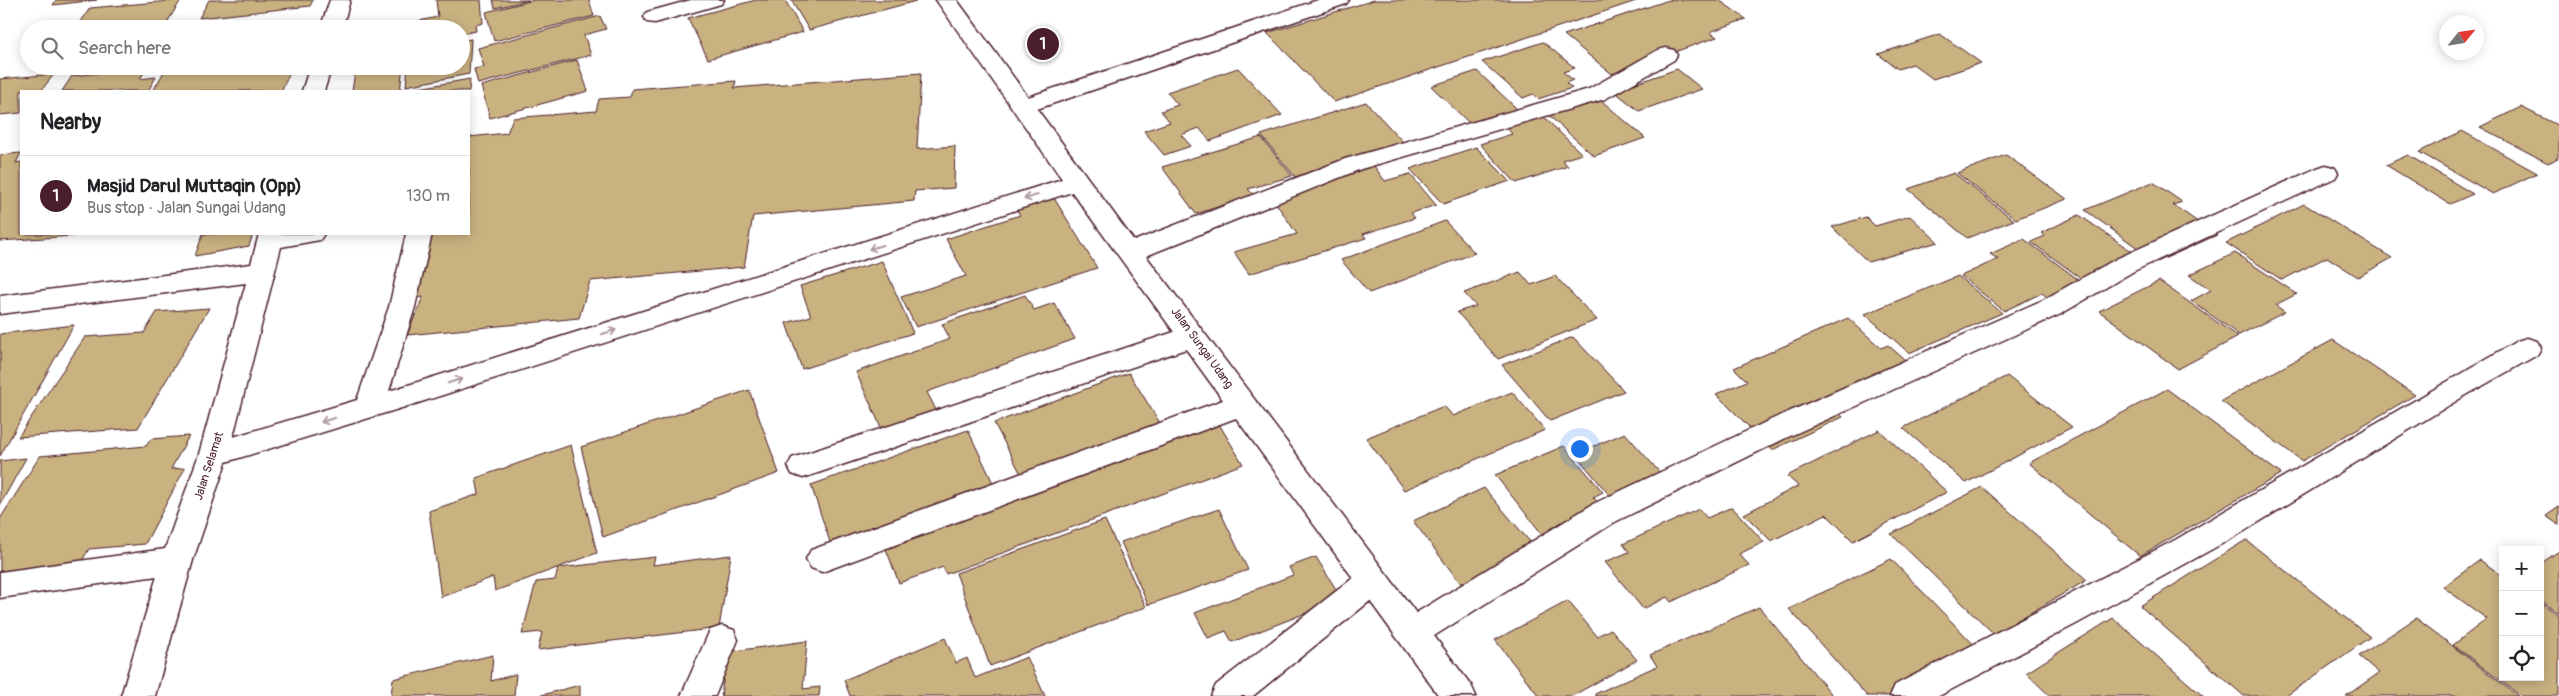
<!DOCTYPE html>
<meta charset="utf-8">
<style>
:root{--surface:#fff;--page:#f2f2f2;--text:#202124;--muted:#757577;--line:#e0e0e0;--accent:#4a1f2b}
body{margin:0;font-family:Pangolin,sans-serif;background:var(--page);color:var(--text)}
.controls{position:absolute;right:15px;bottom:15px;display:grid;overflow:hidden;border-radius:0px;box-shadow:0 2px 12px #0003}
.controls button{width:45px;height:45px;display:grid;place-items:center;padding:0;border:0;border-bottom:1px solid var(--line);background:var(--surface);color:var(--text);font:25px sans-serif}
.compass{position:absolute;left:2439px;top:15px;width:45px;height:45px;border-radius:50%;background:var(--surface);box-shadow:0 2px 12px #0003;rotate:60deg}
.you{position:absolute;left:1579px;top:448px;width:18px;height:18px;margin:-12px;border:4px solid #fff;border-radius:50%;background:#1a73e8;box-shadow:0 0 0 8px #1a73e833}
.badge{display:grid;place-items:center;width:32px;height:32px;border-radius:50%;background:var(--accent);color:#fff;font-size:16px;font-weight:700}
.pin{position:absolute;translate:-50% -50%;border:2px solid #fff;box-shadow:0 1px 5px #0006}
.list{margin:0;padding:0;list-style:none}
h2{display:flex;justify-content:space-between;align-items:center;height:65px;margin:0;padding:0 20px;font-size:21px}
h2 small{font-size:16px;font-weight:400;color:var(--muted)}
.list li{display:grid;grid-template-columns:32px 1fr auto;gap:15px;align-items:center;box-sizing:border-box;height:80px;padding:0 20px;border-top:1px solid var(--line)}
.list b{display:block;font-size:19px;white-space:nowrap}
.list p{margin:0;font-size:16px;white-space:nowrap;color:var(--muted)}
.list em{font-size:16px;font-style:normal;color:var(--muted)}
.icon{flex:none;width:28px;height:28px;fill:none;stroke:currentColor;stroke-width:2;stroke-linecap:round;stroke-linejoin:round}
.map{position:relative;flex:none;width:2559px;height:696px;overflow:hidden}
.search{position:absolute;background:var(--surface);box-shadow:0 2px 12px #0003;left:20px;top:20px;width:450px;height:55px;display:flex;align-items:center;gap:12px;box-sizing:border-box;padding:0 18px;border-radius:28px;color:var(--muted);font-size:19px}
.panel{position:absolute;background:var(--surface);box-shadow:0 2px 12px #0003;left:20px;top:90px;width:450px;height:145px;border-radius:0px}
.map>svg:first-child{display:block}
</style>
<div class="map">
<svg width="2559" height="696" viewBox="0 0 2559 696">
<rect width="100%" height="100%" fill="#fff"/>
<filter id="ink" filterUnits="userSpaceOnUse"><feTurbulence type="fractalNoise" baseFrequency=".02" numOctaves="2"/><feDisplacementMap in="SourceGraphic" scale="10" xChannelSelector="R" yChannelSelector="G"/><feConvolveMatrix kernelMatrix="1 2 1 2 8 2 1 2 1" color-interpolation-filters="sRGB"/></filter>
<g filter="url(#ink)">
<path fill="#c9b180" stroke="#4a1f2b" d="M56,0H97L53,5Z
M181,0L163,29H76L90,8Z
M209,0H313L310,6L199,18Z
M436,0H481L483,23L475,25L476,31L461,34V29H404V24L438,17Z
M493,0H529L495,8Z
M534,0H589L594,16L494,41L486,12Z
M756,0H785L803,32L708,59L688,18Z
M791,0H915L916,1L809,30Z
M1374,0H1639L1334,102L1267,33Z
M1669,0H1719L1746,19L1710,32L1717,37L1612,74L1564,35Z
M600,16L606,29L584,35L591,55L478,84L474,69L484,67L478,48Z
M1940,34L1981,63L1933,79L1913,64L1898,69L1878,54Z
M471,39L469,74L406,86L408,66H461V41Z
M1543,42L1575,68L1563,72L1573,80L1566,83L1572,88L1538,99L1533,94L1523,98L1482,62Z
M577,60L588,91L490,118L481,86Z
M204,66H286L284,71H291L281,91H153L165,70Z
M356,66H403L400,91H352Z
M147,68L140,79L156,77L148,91H62L72,76Z
M1238,68L1282,115L1210,141L1199,128L1181,135L1191,146L1164,155L1144,131L1170,122L1161,111L1178,105L1167,92Z
M1677,69L1702,89L1639,111L1614,91Z
M1477,71L1517,109L1470,124L1431,86Z
M921,73L917,149L955,146L954,188L915,191L914,201L753,216L744,267L590,281L579,318L407,335L423,297L393,300L421,234H469V137L507,133L513,118L596,111L599,99L630,97L632,89L736,81L734,88Z
M54,74L41,91H21V113L0,115V79Z
M470,79L469,91H402Z
M1596,96L1645,138L1594,156L1546,113Z
M1366,102L1403,142L1295,177L1261,135Z
M2521,107L2559,126V158L2548,163L2480,127Z
M1543,116L1582,154L1562,160L1568,166L1516,183L1480,144L1512,134L1506,127Z
M2462,131L2537,173L2493,194L2419,152Z
M1261,137L1292,176L1248,189L1254,195L1196,214L1162,167Z
M1476,147L1510,181L1443,204L1410,169Z
M21,153L16,163L21,162V234H74L73,236L0,241V155Z
M2006,155L2067,199L2016,219L1957,173Z
M2408,155L2473,194L2450,204L2386,165Z
M1374,166L1385,181L1410,174L1436,205L1411,213L1415,218L1363,234L1366,238L1249,274L1234,252L1297,234L1271,196Z
M1954,173L2014,220L1967,238L1908,189Z
M2153,182L2182,202L2173,205L2217,235L2157,262L2085,210Z
M1054,198L1097,268L916,327L901,297L966,276L946,239L1020,215L1017,210Z
M2304,204L2392,258L2358,277L2327,257L2282,280L2226,243Z
M2079,215L2143,259L2085,281L2031,242L2045,236L2041,233Z
M1910,216L1938,242L1868,262L1832,227L1866,217L1875,226Z
M1445,221L1475,253L1369,293L1341,260Z
M203,234H253L249,246L195,256Z
M2024,239L2087,286L2053,302L2042,293L2004,311L1961,276L1998,259L1990,254Z
M2235,253L2297,294L2275,305L2285,312L2239,335L2191,301L2211,290L2189,275Z
M882,261L913,333L802,369L786,323L811,316L800,286Z
M1520,272L1531,285L1555,276L1597,320L1498,359L1457,312L1476,306L1464,293Z
M1958,276L2002,313L1909,353L1865,314Z
M2159,281L2238,337L2178,369L2099,311Z
M1025,295L1034,310L1054,303L1075,339L927,392L938,414L884,434L856,372L950,339L942,324Z
M209,308L138,428L18,437L85,337L144,333L157,312Z
M1848,318L1881,348L1888,345L1921,374L1838,412L1843,417L1772,450L1716,394L1747,381L1734,368Z
M74,325L0,456V334Z
M1573,337L1624,391L1550,421L1502,365Z
M2333,340L2415,395L2302,461L2221,401Z
M1129,373L1160,423L1022,476L994,423Z
M2007,376L2072,427L1966,483L1903,428Z
M2167,389L2281,474L2140,556L2029,463Z
M749,390L779,473L603,537L581,447Z
M1512,392L1545,430L1404,490L1366,438L1444,406L1453,416Z
M1216,419L1243,464L946,574L943,567L899,583L886,549L930,534L926,523Z
M968,430L994,485L831,545L811,485Z
M1879,430L1947,492L1853,541L1826,514L1771,541L1744,514L1798,486L1787,476Z
M1625,433L1677,492L1626,515L1575,454Z
M189,436L171,469L185,468L145,544L89,549L80,564L0,571V519L40,456L146,446L151,439Z
M571,445L597,553L495,591L493,577L441,597L429,511L479,494L476,478Z
M1564,446L1603,492L1593,497L1615,521L1554,549L1495,475Z
M26,458L0,505V461Z
M1982,487L2087,580L1994,634L1891,534Z
M1484,488L1549,564L1474,601L1413,521Z
M1732,507L1764,542L1739,554L1749,565L1671,602L1667,597L1643,609L1605,562L1629,552L1623,544L1699,509L1707,518Z
M2559,507V525L2546,516Z
M1219,509L1248,570L1148,605L1121,542Z
M1105,520L1146,607L990,666L956,573Z
M2246,540L2370,637L2286,696H2244L2140,606Z
M2559,551V613L2540,600V564Z
M731,555L719,628L538,650L542,632L522,634L536,582L555,580L558,568L655,557L653,565Z
M1316,557L1342,599L1232,642L1226,631L1208,638L1195,613L1293,575L1289,567Z
M1891,559L1979,650L1892,696H1867L1789,609Z
M2480,560L2503,576V677H2540V602L2559,615V696H2521L2453,645L2487,619L2443,587Z
M1568,601L1597,636L1611,629L1637,660L1572,696H1539L1495,640Z
M1759,607L1833,696H1596L1595,694L1657,666L1650,655Z
M2113,618L2203,696H2050L2026,673Z
M2416,618L2518,696H2346L2379,673L2359,656Z
M945,638L956,663L967,658L975,678L1027,657L1045,696H850L844,680Z
M807,641L803,689L820,687L819,696H721L727,652Z
M493,655L491,681L516,674L514,696H391L393,679Z
M580,685V696H538Z"/>
<g fill="none" stroke-linecap="round" stroke-linejoin="round">
<defs>
<path id="minor" d="M330,0H350L342,29H320Z
M691,0H724L721,4L655,23L647,22L644,17L647,12Z
M936,0H957L1028,97L1318,0H1349L1346,4L1037,109L1134,241L1345,159L1589,89L1658,50L1666,48L1674,50L1677,55L1674,60L1605,99L1361,169L1146,256L1416,613L1593,504L1768,421L2043,300L2116,259L2317,168L2326,165L2335,168L2338,173L2335,178L2134,271L2061,314L1788,437L1615,522L1434,636L1471,685L1476,696H1439L1370,601L1253,696H1211L1216,685L1353,578L1236,418L833,568L822,572L811,568L806,559L811,550L1223,400L1186,349L803,478L792,474L788,466L792,458L1174,332L1072,192L418,403L226,462L193,560L155,696H121L157,576L0,598V572L165,549L199,454L246,283L0,314V296L251,264L259,234H324L320,240L281,247L233,437L357,400L389,307L406,234H432L415,307L389,391L1062,179Z
M310,66H332L324,91H302Z
M2527,338L2537,341L2541,348L2537,355L2461,398L2236,536L2078,623L1939,696H1890L1895,685L2175,540L2517,341Z
M722,626L734,630L738,640L715,696H681L710,630Z"/>
</defs>
<use href="#minor" stroke="#4a1f2b" stroke-width="3"/>
<use href="#minor" fill="#fff" fill-rule="evenodd"/>
</g>
<defs><path id="oneway-shaft" d="M-6 0H5M1.5-3L5.5 0L1.5 3" fill="none" stroke-width="1.6" stroke-linecap="round" stroke-linejoin="round" transform="scale(1.25)"/></defs>
<g stroke="#ae9aa0">
<use href="#oneway-shaft" transform="translate(1031 197) rotate(162)"/>
<use href="#oneway-shaft" transform="translate(876 247) rotate(162)"/>
<use href="#oneway-shaft" transform="translate(609 332) rotate(-18)"/>
<use href="#oneway-shaft" transform="translate(455 381) rotate(-18)"/>
<use href="#oneway-shaft" transform="translate(328 420) rotate(163)"/>
</g>
</g>
<g text-anchor="middle" dominant-baseline="central" stroke-width="5" stroke-linejoin="round" paint-order="stroke">
<g font-size="12" fill="#4a1f2b" stroke="#fff">
<text transform="translate(1202 348) rotate(54)">Jalan Sungai Udang</text>
<text transform="translate(209 466) rotate(-72)">Jalan Selamat</text>
</g>
</g>
</svg>
<div class="controls">
<button>+</button>
<button>−</button>
<button><svg class="icon" aria-label="locate" viewBox="0 0 24 24"><circle cx="12" cy="12" r="6"/><path d="M12 2v4M12 18v4M2 12h4M18 12h4"/></svg></button>
</div>
<svg class="compass" viewBox="-18 -18 36 36"><path d="M0-13l5 13h-10z" fill="#e53935"/><path d="M0 13l5-13h-10z" fill="#757577"/></svg>
<div class="you"></div>
<div class="pin badge" style="left:1043px;top:44px">1</div>
<div class="search"><svg class="icon" aria-label="search" viewBox="0 0 24 24"><circle cx="10" cy="10" r="6"/><path d="M15 15l6 6"/></svg>Search here</div>
<section class="panel">
<h2>Nearby<small></small></h2>
<ul class="list">
<li><span class="badge">1</span><div><b>Masjid Darul Muttaqin (Opp)</b><p>Bus stop · Jalan Sungai Udang</p></div><em>130 m</em></li>
</ul>
</section>
</div>
